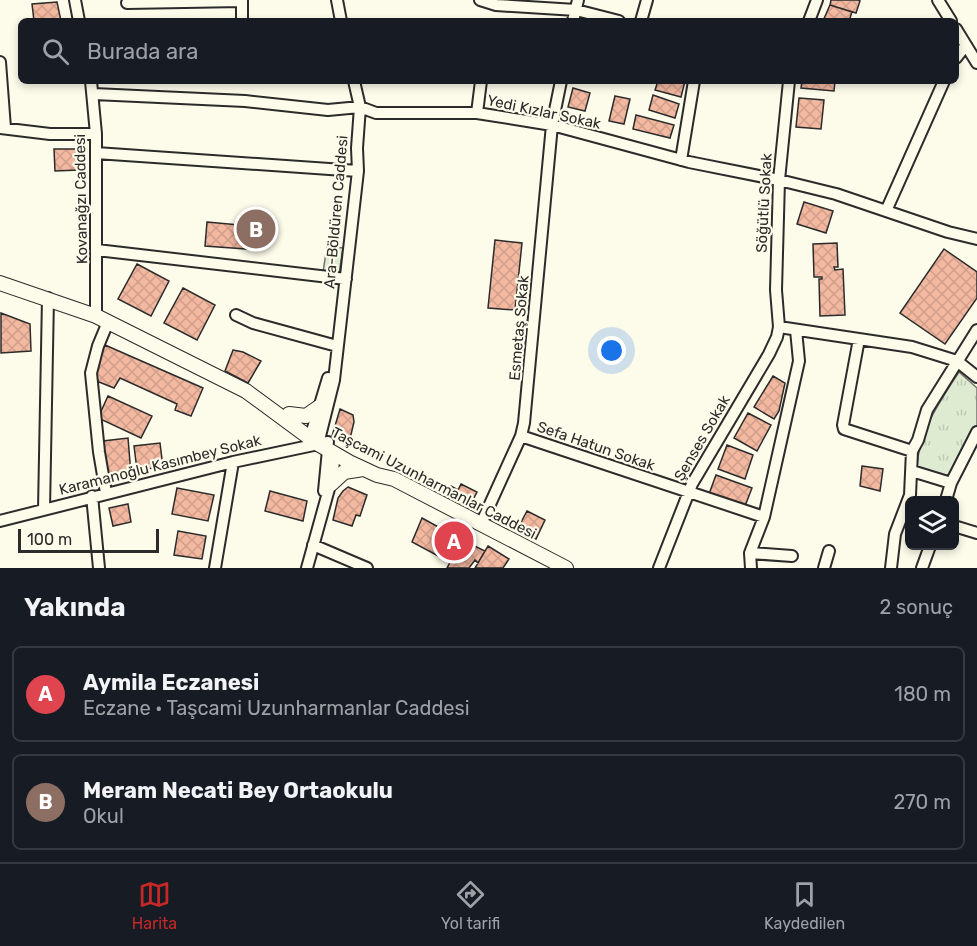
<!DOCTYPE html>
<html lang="tr">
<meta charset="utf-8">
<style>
:root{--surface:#171b24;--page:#20242c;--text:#f1f3f6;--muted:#9ea1a6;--line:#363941;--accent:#c62828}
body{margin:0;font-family:Rubik,sans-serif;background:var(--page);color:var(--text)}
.controls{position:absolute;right:18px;bottom:18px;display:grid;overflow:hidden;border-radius:9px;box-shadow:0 3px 9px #0003}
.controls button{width:54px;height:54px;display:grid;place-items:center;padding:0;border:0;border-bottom:2px solid var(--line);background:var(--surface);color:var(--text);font:30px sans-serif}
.scale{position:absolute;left:18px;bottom:15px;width:141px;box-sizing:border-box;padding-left:6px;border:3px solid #2b2b2b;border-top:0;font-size:16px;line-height:21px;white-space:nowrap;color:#2b2b2b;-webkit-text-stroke:4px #fdfbea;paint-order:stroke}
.you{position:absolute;left:612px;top:351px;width:21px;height:21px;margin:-15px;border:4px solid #fff;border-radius:50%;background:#1a73e8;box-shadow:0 0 0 9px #1a73e833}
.badge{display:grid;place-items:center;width:39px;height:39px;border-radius:50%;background:var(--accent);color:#fff;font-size:20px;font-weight:700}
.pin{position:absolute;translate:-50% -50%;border:3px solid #fff;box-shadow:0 2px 6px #0006}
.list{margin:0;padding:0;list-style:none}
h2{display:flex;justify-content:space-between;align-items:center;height:78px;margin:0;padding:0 24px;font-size:26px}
h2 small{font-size:20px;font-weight:400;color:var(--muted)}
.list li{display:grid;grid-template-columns:39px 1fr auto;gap:18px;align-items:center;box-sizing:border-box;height:96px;margin:0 12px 12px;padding:0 12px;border:2px solid var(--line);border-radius:9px}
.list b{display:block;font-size:22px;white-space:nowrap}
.list p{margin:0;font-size:20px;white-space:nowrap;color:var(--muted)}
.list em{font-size:20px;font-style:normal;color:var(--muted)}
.icon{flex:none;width:33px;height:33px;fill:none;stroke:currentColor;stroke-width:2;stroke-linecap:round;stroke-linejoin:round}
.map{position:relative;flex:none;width:977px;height:568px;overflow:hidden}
.search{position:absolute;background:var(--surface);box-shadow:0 3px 9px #0003;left:18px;right:18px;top:18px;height:66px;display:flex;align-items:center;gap:15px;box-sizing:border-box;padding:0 21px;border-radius:9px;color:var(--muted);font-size:22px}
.sheet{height:294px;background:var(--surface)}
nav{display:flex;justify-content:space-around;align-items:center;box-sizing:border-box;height:84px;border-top:2px solid var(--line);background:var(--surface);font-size:16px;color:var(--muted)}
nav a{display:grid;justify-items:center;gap:3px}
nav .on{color:var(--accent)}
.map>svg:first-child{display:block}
</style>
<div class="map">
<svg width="977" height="568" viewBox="0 0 977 568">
<defs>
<pattern id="grass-tufts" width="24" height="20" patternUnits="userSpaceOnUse" patternTransform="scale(1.5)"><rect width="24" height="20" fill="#deebd1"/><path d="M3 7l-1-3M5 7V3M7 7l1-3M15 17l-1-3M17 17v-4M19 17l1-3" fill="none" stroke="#bfcab4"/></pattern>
<pattern id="building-cross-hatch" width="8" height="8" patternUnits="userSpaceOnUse" patternTransform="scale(1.5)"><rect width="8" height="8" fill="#f2b8a0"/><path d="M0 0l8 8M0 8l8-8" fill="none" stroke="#d09e8a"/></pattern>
</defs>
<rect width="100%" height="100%" fill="#fdfbea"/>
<path fill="url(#grass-tufts)" stroke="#74746e" stroke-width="1.5" d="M327,246L343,248L339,274L323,272Z
M959,372L977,388V426L962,450L950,480L917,467C919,431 940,401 959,372Z"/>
<path fill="url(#building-cross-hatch)" stroke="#2b2b2b" stroke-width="1.5" d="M831,0H858L860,1L856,13L830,5Z
M57,2L61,21H34L32,4Z
M830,5L852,12L849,21H823Z
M658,81H685L681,97L655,90Z
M802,81H835L834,91L801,88Z
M573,88L590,93L585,111L568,107Z
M653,95L679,104L675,118L649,110Z
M615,96L630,99L624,124L609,121Z
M799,98L824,100L821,129L796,127Z
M636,115L674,125L670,138L633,129Z
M54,149H78L79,170L55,171Z
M804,202L833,211L826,233L797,224Z
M207,222L262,227L260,250L205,246Z
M495,240L522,243L515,310L488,308Z
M837,243L838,267H834L835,270L843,269L845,315L820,316L819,279H822V277H814L813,244Z
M944,249L977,272V298L945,344L900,313Z
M137,264L169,281L151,316L118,299Z
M183,288L215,305L197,340L164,323Z
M1,313L30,324L31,351L1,353Z
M105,345L203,388L191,416L175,410L177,404L120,378L114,388L94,380L97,362Z
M233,350L243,352L261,361L248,383L225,371Z
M773,376L785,383L779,411L774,419L754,407Z
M108,396L152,416L141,438L98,418Z
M340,409L353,415L354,422L349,443L332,436Z
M748,413L771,425L757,451L734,438Z
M128,438L131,474L107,476L103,441Z
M160,443L163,467L137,470L134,446Z
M727,445L753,455L745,479L718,469Z
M862,466L883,469L880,491L860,486Z
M716,475L752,488L745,506L709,494Z
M461,484L477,492L467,511L444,500L451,486L458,490Z
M348,487L367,495L360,516L356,515L352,526L333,520L338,498L343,491Z
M177,488L214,495L208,521L172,514Z
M270,491L307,501L303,521L265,511Z
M128,504L131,522L113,526L109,508Z
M527,511L545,520L536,539L517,530Z
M422,518L462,540L452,558L445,554L442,558L412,542Z
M178,531L206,536L202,559L174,555Z
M462,540L485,551L478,563L475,560L469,568H447Z
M488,546L509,559L503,568H475Z"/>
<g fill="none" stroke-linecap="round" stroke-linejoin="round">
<defs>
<path id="minor" d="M75,0L79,21
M242,0V21
M337,0L341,21
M480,0L496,5L576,10L619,21
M938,0L951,21
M127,3L242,1
M573,21L578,0
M641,21L647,0
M809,21L817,0
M956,29L977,63
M956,58L966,45
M0,62L5,128
M91,81L96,134V316
M94,94L245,101L328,110L360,107L376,113H477L552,125L689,162L779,180L836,194L948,232L977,239
M477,113L481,81
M0,128L50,134H96
M96,153L358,171
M681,160L694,81
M886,211L944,81
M97,250L346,279
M236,315L253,323L337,346
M779,327L912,347L957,361L977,377
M859,339L843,425L844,429L912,451
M521,436L764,517
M310,438L328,378
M318,444L334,380L358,171L357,148L360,107L354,81
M912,471L951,483
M324,491L328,450
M106,493L99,452L91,373L98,346L108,322
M92,496L99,568
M946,500L951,483L977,432
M44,509L48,298
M0,521L233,462L328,442
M481,524L521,436L524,423L552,125L561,81
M954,526L977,533
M313,545L367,568
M750,553L792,556
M215,568L233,462
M307,568L332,478L335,454
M659,568L692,484L769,354L777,337L779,327L776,290L779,180L789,81
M751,568L750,553L764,517L799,361L796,330
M824,568L829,551
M891,568L895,534L910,495L912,451L918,440L927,410L977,330
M922,568L930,546"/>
<path id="major" d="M0,283L96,316L246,391L318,444L349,462L377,475L394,479L566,568
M289,414L306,416L319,407
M331,484L344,472L363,469"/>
</defs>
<use href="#minor" stroke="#2b2b2b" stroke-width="14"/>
<use href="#major" stroke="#2b2b2b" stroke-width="16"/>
<use href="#minor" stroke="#fdfbea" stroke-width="10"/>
<use href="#major" stroke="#fdfbea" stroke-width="14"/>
</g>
<g text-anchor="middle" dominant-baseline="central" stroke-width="4.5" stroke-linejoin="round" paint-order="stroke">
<g font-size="15" fill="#2b2b2b" stroke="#fdfbea">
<text transform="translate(544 112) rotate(12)">Yedi Kızlar Sokak</text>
<text transform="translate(81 199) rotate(-91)">Kovanağzı Caddesi</text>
<text transform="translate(764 203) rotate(-87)">Söğütlü Sokak</text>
<text transform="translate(336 212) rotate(-85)">Ara-Böldüren Caddesi</text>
<text transform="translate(519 328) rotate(-85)">Esmetaş Sokak</text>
<text transform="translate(702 438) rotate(-60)">Şenses Sokak</text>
<text transform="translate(596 446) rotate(19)">Sefa Hatun Sokak</text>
<text transform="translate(160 465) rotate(-14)">Karamanoğlu Kasımbey Sokak</text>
<text transform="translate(434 483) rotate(27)">Taşcami Uzunharmanlar Caddesi</text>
</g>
</g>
</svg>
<div class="controls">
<button><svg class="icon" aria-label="layers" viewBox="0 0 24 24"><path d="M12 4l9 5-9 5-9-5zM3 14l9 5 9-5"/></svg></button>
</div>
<div class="scale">100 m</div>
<div class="you"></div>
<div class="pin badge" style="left:454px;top:541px;background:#e0444e">A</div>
<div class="pin badge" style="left:256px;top:229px;background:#8d6e63">B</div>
<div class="search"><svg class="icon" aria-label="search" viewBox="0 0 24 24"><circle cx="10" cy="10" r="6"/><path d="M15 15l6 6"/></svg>Burada ara</div>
</div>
<section class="sheet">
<h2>Yakında<small>2 sonuç</small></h2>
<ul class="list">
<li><span class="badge" style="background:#e0444e">A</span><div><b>Aymila Eczanesi</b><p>Eczane · Taşcami Uzunharmanlar Caddesi</p></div><em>180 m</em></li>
<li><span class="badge" style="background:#8d6e63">B</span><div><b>Meram Necati Bey Ortaokulu</b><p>Okul</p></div><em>270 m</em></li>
</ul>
</section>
<nav>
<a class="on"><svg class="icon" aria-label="map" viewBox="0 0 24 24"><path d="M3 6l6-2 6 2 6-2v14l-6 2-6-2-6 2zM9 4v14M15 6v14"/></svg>Harita</a>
<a><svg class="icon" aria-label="directions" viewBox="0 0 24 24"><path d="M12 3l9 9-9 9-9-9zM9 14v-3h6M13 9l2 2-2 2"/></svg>Yol tarifi</a>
<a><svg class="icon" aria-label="saved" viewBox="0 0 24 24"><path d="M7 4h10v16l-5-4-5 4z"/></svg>Kaydedilen</a>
</nav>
